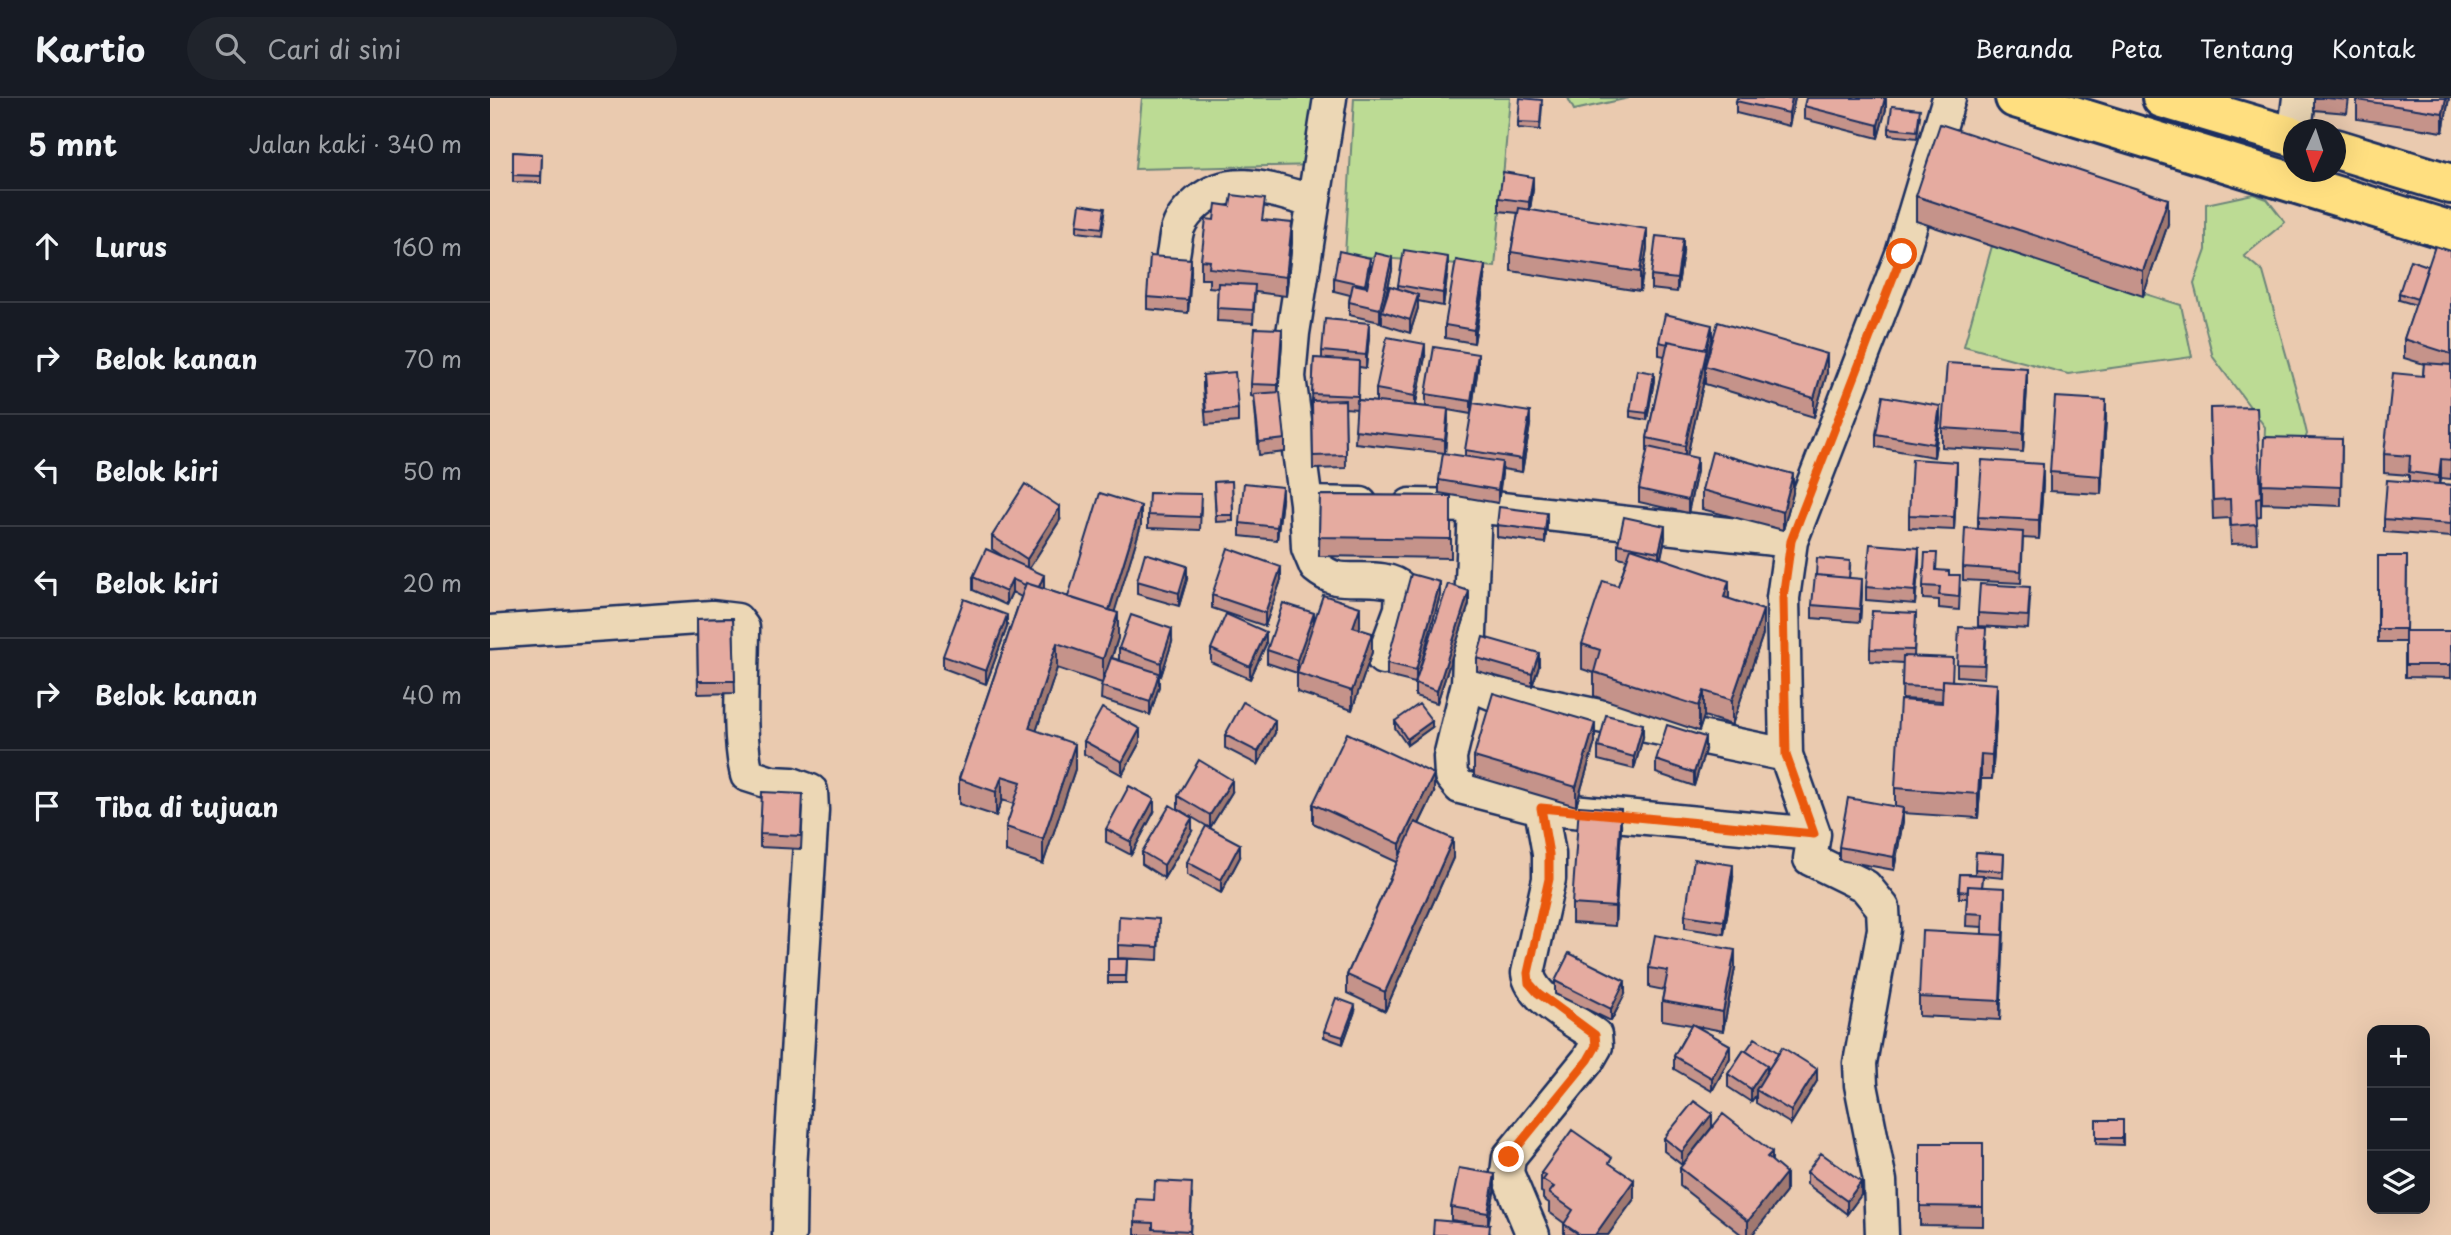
<!DOCTYPE html>
<html lang="id">
<meta charset="utf-8">
<style>
:root{--surface:#171b24;--page:#20242c;--text:#f1f3f6;--muted:#9ea1a6;--line:#363941}
body{margin:0;font-family:"Playpen Sans",sans-serif;background:var(--page);color:var(--text)}
.controls{position:absolute;right:21px;bottom:21px;display:grid;overflow:hidden;border-radius:14px;box-shadow:0 7px 28px #0002}
.controls button{width:63px;height:63px;display:grid;place-items:center;padding:0;border:0;border-bottom:2px solid var(--line);background:var(--surface);color:var(--text);font:35px sans-serif}
.compass{position:absolute;left:1793px;top:21px;width:63px;height:63px;border-radius:50%;background:var(--surface);box-shadow:0 7px 28px #0002;rotate:183deg}
.stop{position:absolute;width:21px;height:21px;margin:-16px;border:5px solid #ea580c;border-radius:50%;background:#fff}
.stop.end{background:#ea580c;border-color:#fff;box-shadow:0 2px 7px #0008}
.list{margin:0;padding:0;list-style:none}
h2{display:flex;justify-content:space-between;align-items:center;height:91px;margin:0;padding:0 28px;font-size:30px}
h2 small{font-size:23px;font-weight:400;color:var(--muted)}
.list li{display:grid;grid-template-columns:46px 1fr auto;gap:21px;align-items:center;box-sizing:border-box;height:112px;padding:0 28px;border-top:2px solid var(--line)}
.list b{display:block;font-size:26px;white-space:nowrap}
.list em{font-size:23px;font-style:normal;color:var(--muted)}
.icon{flex:none;width:38px;height:38px;fill:none;stroke:currentColor;stroke-width:2;stroke-linecap:round;stroke-linejoin:round}
.map{position:relative;flex:none;width:1961px;height:1137px;overflow:hidden}
header{display:flex;align-items:center;gap:42px;box-sizing:border-box;height:98px;padding:0 35px;background:var(--surface);border-bottom:2px solid var(--line)}
header strong{font-size:33px}
nav{display:flex;gap:38px;margin-inline-start:auto;font-size:24px}
.search{width:490px;height:63px;background:var(--page);display:flex;align-items:center;gap:18px;box-sizing:border-box;padding:0 24px;border-radius:38px;color:var(--muted);font-size:26px}
main{display:flex}
aside{flex:1;background:var(--surface)}
.map>svg:first-child{display:block}
</style>
<header>
<strong>Kartio</strong>
<div class="search"><svg class="icon" aria-label="search" viewBox="0 0 24 24"><circle cx="10" cy="10" r="6"/><path d="M15 15l6 6"/></svg>Cari di sini</div>
<nav><a>Beranda</a><a>Peta</a><a>Tentang</a><a>Kontak</a></nav>
</header>
<main>
<aside>
<h2>5 mnt<small>Jalan kaki · 340 m</small></h2>
<ul class="list">
<li><svg class="icon" aria-label="ahead" viewBox="0 0 24 24"><path d="M12 20V5M6 11l6-6 6 6"/></svg><div><b>Lurus</b></div><em>160 m</em></li>
<li><svg class="icon" aria-label="right" viewBox="0 0 24 24"><path d="M7 20v-9h11M14 6l5 5-5 5"/></svg><div><b>Belok kanan</b></div><em>70 m</em></li>
<li><svg class="icon" aria-label="left" viewBox="0 0 24 24"><path d="M17 20v-9H6M10 6l-5 5 5 5"/></svg><div><b>Belok kiri</b></div><em>50 m</em></li>
<li><svg class="icon" aria-label="left" viewBox="0 0 24 24"><path d="M17 20v-9H6M10 6l-5 5 5 5"/></svg><div><b>Belok kiri</b></div><em>20 m</em></li>
<li><svg class="icon" aria-label="right" viewBox="0 0 24 24"><path d="M7 20v-9h11M14 6l5 5-5 5"/></svg><div><b>Belok kanan</b></div><em>40 m</em></li>
<li><svg class="icon" aria-label="arrive" viewBox="0 0 24 24"><path d="M6 21V4h12l-3 4 3 4H6"/></svg><div><b>Tiba di tujuan</b></div></li>
</ul>
</aside>
<div class="map">
<svg width="1961" height="1137" viewBox="0 0 1961 1137">
<rect width="100%" height="100%" fill="#eacaaf"/>
<filter id="ink" filterUnits="userSpaceOnUse"><feTurbulence type="fractalNoise" baseFrequency=".0143" numOctaves="2"/><feDisplacementMap in="SourceGraphic" scale="14" xChannelSelector="R" yChannelSelector="G"/><feConvolveMatrix kernelMatrix="1 2 1 2 8 2 1 2 1" color-interpolation-filters="sRGB"/></filter>
<g filter="url(#ink)">
<path fill="#bcdb94" stroke="#6c8579" stroke-width="2" d="M652,0H840L829,67L645,71Z
M864,0H1020L1005,169L855,157Z
M1078,0H1139L1084,12Z
M1763,96L1777,101L1795,124L1754,158L1773,174L1810,306L1817,336L1808,359L1774,358L1775,329L1723,259L1704,186L1716,152V106Z
M1502,148L1691,207L1702,259L1578,276L1474,248Z"/>
<g fill="none" stroke-linecap="round" stroke-linejoin="round">
<defs>
<path id="minor" d="M840,0L803,235L799,279L816,405L871,406
M1805,32L1809,0
M683,157C685,148 685,138 688,130C692,119 699,112 708,104C742,75 784,93 822,103
M816,405L818,450L826,469C832,474 839,478 846,480C865,484 898,476 912,491L911,511L893,560
M920,407L985,408L1301,443
M985,408L978,585L1004,596L1296,657
M0,534L222,519L247,522L253,530C253,575 247,635 257,677L282,685L302,686L321,693L322,712L300,1071L299,1137
M978,585L960,659L961,678L970,689L1051,710L1059,756V781L1038,875C1041,900 1085,923 1105,937L1106,948L1098,962L1019,1059L1017,1075L1043,1137
M1051,710L1324,736
M1392,1137L1390,1083L1371,987L1370,965L1394,831L1393,810L1375,788L1320,761L1324,736L1296,657L1293,500L1301,443L1412,156L1459,0"/>
<path id="highway" d="M1525,0L1961,133
M1672,0L1804,39
M1846,51L1961,86"/>
</defs>
<use href="#minor" stroke="#1b2f5e" stroke-width="37"/>
<use href="#highway" stroke="#1b2f5e" stroke-width="44"/>
<use href="#minor" stroke="#ecd7b5" stroke-width="32"/>
<use href="#highway" stroke="#ffdf80" stroke-width="38"/>
</g>
<path fill="#c5938a" stroke="#1b2f5e" stroke-width="2" d="M1305,0L1299,28L1246,15V3Z
M1396,0V11L1388,40L1314,21V8Z
M1824,0H1859L1857,15L1824,12Z
M1867,0H1959L1953,34L1867,21Z
M1052,8L1050,32L1028,30V24Z
M1430,18L1427,40L1399,37V30Z
M23,54L52,56L51,85L23,84Z
M1043,91L1040,112L1157,150L1150,193L1021,173V154L1028,115L1009,113V100Z
M1426,98L1678,126L1653,198L1426,123Z
M615,116L612,137L587,134V127Z
M724,122H774L802,144L796,198L765,194L763,225L727,223L728,190L719,189V181H711V162Z
M1961,153V381L1951,380L1950,386L1961,387V439L1894,434V421L1919,384V377L1894,375V356L1933,278L1934,266L1914,260V241L1926,207L1909,202V195L1938,168Z
M1193,154L1187,194L1161,191V178Z
M902,172L895,203L908,191V187L958,172L953,208L928,203V210L920,235L892,226V217L890,224L859,217V204L860,197L844,193V180L880,173Z
M701,174L698,215L657,211V199Z
M995,180L984,245L955,240V227Z
M879,238L876,270L869,269L868,302L886,304V291L935,259L925,308L936,309V296L988,269L981,316L958,312L955,355L865,345L867,311L855,310L856,370L823,371L822,303L824,260L832,261V253Z
M1222,240L1217,262L1337,275L1324,319L1215,286V278L1197,358L1207,373L1198,415L1149,404V391L1157,356V340L1175,258L1169,257V244Z
M792,244L788,294L795,341V354L769,357L764,299L761,298V286Z
M713,277L748,311V324L716,327L713,290Z
M1164,282L1157,322L1140,319V313Z
M1537,289L1533,354L1452,349V330Z
M1720,310L1771,399V418L1766,419L1767,445L1741,446L1740,420L1723,421Z
M1450,321L1444,359L1386,349V336Z
M1616,321L1611,396L1560,393V374Z
M1040,327L1032,374L1012,371L1008,405L949,395V382L975,358V352Z
M1852,341L1851,408L1772,405V386Z
M1467,377L1464,432L1419,430V417Z
M742,383L743,423L726,424L724,384Z
M1553,385L1549,441L1533,440L1531,485L1473,482V469L1488,431V419Z
M1212,392L1303,395L1293,432L1212,411Z
M830,397L961,398V460L829,458Z
M792,402L787,442L750,438V425Z
M711,409L710,432L658,430V417Z
M570,422L539,470L554,490V491L578,499L651,427L624,514L628,540L622,560L629,562V550L682,544L671,578L669,577V588L660,617L611,601L612,585L567,570L546,633L585,671L553,766L516,754V729L524,706L512,702L506,718L469,706V681L531,499L522,494L516,507L483,492V479L514,459L502,451V438Z
M1007,427L1057,428L1055,445L1007,439Z
M1175,440L1171,460L1239,501L1273,536L1242,627L1214,618L1209,633L1104,598V575L1092,571V546L1128,488L1137,461L1128,459V446Z
M1888,458H1917L1916,533H1961V580L1915,579V544H1888Z
M1429,463L1425,506L1376,502V489Z
M1360,469L1359,480L1372,494L1370,524L1322,520V507Z
M1447,472L1459,477L1470,490L1469,512L1449,510V502L1433,501V488Z
M697,481L689,508L647,496V483Z
M791,482L775,528L722,510V497Z
M950,497L929,573L979,506L947,605L925,598V585L897,578V565Z
M1540,501L1538,531L1488,528V515Z
M1426,515L1424,558L1507,611L1502,681H1491L1488,720L1413,715V723L1404,772L1349,762V749L1405,709V690L1452,605V603L1412,601L1413,565L1380,563V551Z
M243,520L245,595L208,596L207,521Z
M824,524L870,528L869,531L882,554L862,612L807,594V575L777,565V552Z
M517,529L496,586L453,570V558Z
M1496,543L1494,580L1467,578V566Z
M776,546L760,581L721,564V551Z
M987,560L1049,568L1042,588L987,573Z
M905,623L942,629L917,647L905,630Z
M785,635L768,667L735,650V637Z
M1153,639L1144,671L1108,662V649Z
M594,643L650,644L632,677L594,656Z
M1105,644L1086,708L984,678V659Z
M1215,652L1204,688L1166,675V662Z
M742,694L720,730L688,711V698Z
M944,695L929,726L963,760L895,913L857,895V877L907,764L823,725V706Z
M313,709L311,751L270,749V736Z
M664,714L641,757L616,744V731Z
M1131,730L1125,828L1082,825V806Z
M702,733L674,780L652,766V754Z
M1486,754L1514,756L1513,780L1493,778L1492,789L1515,803L1510,922L1429,918V899L1492,836L1493,829L1476,828L1477,800H1469L1470,776H1485Z
M750,759L731,795L697,777V764Z
M1243,780L1234,836L1195,830V817Z
M669,833L668,862L628,860V847Z
M618,861H637L636,885H618Z
M1159,870H1245L1233,933L1207,928L1240,960L1222,993L1184,971V958L1201,927L1172,922V903L1174,892L1159,889Z
M1065,883L1135,896L1121,923L1065,896Z
M865,913L853,946L834,939V933Z
M1254,952L1327,983L1301,1026L1266,1005V997L1261,1004L1238,989V976Z
M1606,1022H1633V1047L1606,1046Z
M1222,1029L1192,1067L1174,1053V1040Z
M1430,1045H1493V1128L1430,1127Z
M1122,1067L1144,1101L1118,1137H1074V1125L1059,1114V1105L1053,1101V1095L1051,1094V1075Z
M1190,1070L1296,1094L1262,1137H1252L1190,1088Z
M1317,1074L1371,1097L1357,1116L1317,1086Z
M1005,1089L998,1127L1000,1137L981,1125L961,1122V1109Z
M702,1097L700,1137H645V1124L664,1102Z"/>
<path fill="#a07870" stroke="#1b2f5e" stroke-width="2" d="M1302,0H1305L1299,28V15Z
M1395,0L1396,11L1388,40V27Z
M1956,0H1959L1953,34V15Z
M1043,79V91L1039,117V104Z
M1678,101V126L1653,198V173Z
M802,125V144L796,198V179Z
M1157,131V150L1150,193V174Z
M1193,141V154L1187,194V181Z
M902,159V172L892,213L890,224V211Z
M958,159V172L953,208V195Z
M880,160V173L875,200V187Z
M701,161V174L698,215V202Z
M995,167V180L984,245V232Z
M928,197V210L920,235V222Z
M879,225V238L876,270V257Z
M1222,227V240L1215,268V278L1195,367V348Z
M792,231V244L788,300V287Z
M935,246V259L925,311V298Z
M988,256V269L981,316V303Z
M1337,256V275L1324,319V300Z
M1537,270V289L1533,354V335Z
M1164,275V282L1157,322V315Z
M1616,302V321L1611,396V378Z
M1450,308V321L1444,359V346Z
M958,311V324L955,355V342Z
M1040,314V327L1032,374V361Z
M1207,360V373L1198,415V402Z
M1951,361V380L1949,397V378Z
M1012,364V377L1008,405V392Z
M1467,364V377L1464,432V419Z
M1553,366V385L1549,441V422Z
M1303,376V395L1293,432V414Z
M792,389V402L787,442V429Z
M651,408V427L619,532V513Z
M570,409V422L537,474V461Z
M1057,415V428L1055,445V433Z
M1175,428V440L1169,467V454Z
M1429,450V463L1425,506V493Z
M697,468V481L689,508V495Z
M791,469V482L775,528V515Z
M554,477V490L547,506V493Z
M522,481V494L516,507V494Z
M1372,481V494L1370,524V511Z
M1239,483V507L1234,499Z
M950,484V497L926,585V572Z
M979,493V506L947,605V593Z
M870,509V528L863,548V529Z
M1273,512V536L1242,627V602Z
M628,515V540L613,585V561Z
M824,515V528L807,575V562Z
M517,517V529L496,586V573Z
M682,531V544L671,578V565Z
M776,534V546L760,581V569Z
M882,535V554L862,612V593Z
M567,545V570L539,655V630Z
M1049,555V568L1042,588V576Z
M669,575V588L660,617V604Z
M1507,586V611L1502,681V657Z
M1214,593V618L1209,633V608Z
M785,622V635L768,667V654Z
M942,623V629L917,647V641Z
M1105,625V644L1086,708V689Z
M1153,626V639L1144,671V659Z
M650,631V644L632,677V664Z
M1215,639V652L1204,688V675Z
M585,646V671L553,766V741Z
M1491,656V681L1488,720V696Z
M944,676V695L910,765V746Z
M512,678V702L506,718V694Z
M742,682V694L720,730V717Z
M664,701V714L641,757V744Z
M1413,710V723L1404,772V759Z
M1131,711V730L1125,828V809Z
M702,720V733L674,780V767Z
M963,741V760L895,913V894Z
M750,746V759L731,795V782Z
M1243,767V780L1234,836V823Z
M1515,790L1513,856L1510,922V903Z
M1245,852V870L1233,933V914Z
M1135,883V896L1121,923V911Z
M865,907V913L853,946V939Z
M1240,947V960L1222,993V980Z
M1277,967V980L1266,992V997L1261,1004V991Z
M1327,971V983L1301,1026V1013Z
M1222,1016V1029L1192,1067V1054Z
M1282,1054V1073L1277,1059Z
M1296,1075V1094L1262,1137H1258V1123Z
M1005,1076V1089L998,1128V1115Z
M1144,1082V1101L1118,1137H1105Z
M1371,1084V1097L1357,1116V1103Z"/>
<path fill="#e5aba0" stroke="#1b2f5e" stroke-width="2" d="M1030,0L1052,2L1050,25L1028,24Z
M1247,0H1302L1299,15L1246,3Z
M1316,0H1395L1388,27L1314,8Z
M1836,0H1857V2Z
M1867,0H1956L1953,15L1867,2Z
M1402,8L1430,11L1427,33L1399,30Z
M1450,26L1678,101L1653,173L1426,98Z
M23,54L52,56L51,78L23,77Z
M1013,74L1043,79L1039,104L1009,100Z
M742,97L775,101L772,122L802,125L796,179L719,170L720,163L711,162L716,121L724,122L726,106L740,108Z
M590,106L615,110L612,130L587,127Z
M1029,110L1157,131L1150,174L1021,154Z
M1166,138L1193,141L1187,181L1161,178Z
M1945,148L1961,153V256L1914,241Z
M914,152L958,159L953,195L908,187Z
M849,153L880,160L875,187L844,180Z
M885,155L902,159L890,211L859,204L863,186L877,189Z
M660,158L701,161L698,202L657,199Z
M966,162L995,167L984,232L955,227Z
M1920,162L1938,168L1927,201L1909,195Z
M728,185L765,187L763,212L727,210Z
M900,188L928,197L920,222L892,213Z
M1175,216L1222,227L1216,251L1178,243V246L1169,244Z
M835,221L879,225L876,257L832,253Z
M1228,224L1337,256L1324,300L1215,268Z
M765,230L792,231L788,287L761,286Z
M897,239L935,246L925,298L886,291Z
M1178,243L1217,251L1195,348L1157,340Z
M944,249L988,256L981,303L936,296Z
M824,260L869,263L868,298L822,296Z
M1457,265L1537,270L1533,335L1452,330Z
M1934,265L1961,267V362L1951,361L1949,378L1919,374L1920,358L1894,356L1903,275L1933,278Z
M1147,272L1164,275L1157,315L1140,313Z
M745,274L748,311L716,314L713,277Z
M790,294L795,341L769,344L764,296Z
M1393,298L1450,308L1444,346L1386,336Z
M1565,299L1616,302L1611,378L1560,374Z
M855,302L856,357L823,358L822,303Z
M867,302L958,311L955,342L865,332Z
M983,305L1040,314L1032,361L975,352Z
M1767,309L1771,399L1766,400L1767,426L1741,428L1740,401L1723,402L1720,310Z
M1774,339L1852,341L1851,389L1772,386Z
M1158,349L1207,360L1198,402L1149,391Z
M1222,354L1303,376L1293,414L1212,392Z
M953,355L1012,364L1008,392L949,382Z
M1422,361L1467,364L1464,419L1419,417Z
M1492,362L1553,366L1549,422L1488,419Z
M1897,382L1961,387V426L1894,421Z
M742,383L743,417H726L724,384Z
M754,385L792,389L787,429L750,425Z
M535,386L570,409L537,461L502,438Z
M610,395L651,408L619,512L578,499Z
M659,395L711,396L710,419L658,417Z
M830,397L961,398V441L829,439Z
M1009,409L1057,415L1055,433L1007,427Z
M1134,419L1175,428L1169,454L1128,446Z
M1475,430L1533,434L1531,473L1473,469Z
M1380,446L1429,450L1425,493L1376,489Z
M738,450L791,469L775,515L722,497Z
M1141,450L1239,483L1234,499L1273,512L1242,602L1214,593L1209,608L1104,574L1110,552L1092,546L1113,483L1128,488Z
M496,451L554,477L549,489L536,485L535,487L522,481L516,494L483,479Z
M655,455L697,468L689,495L647,483Z
M1435,455H1447L1446,472L1459,473V477H1470L1469,499L1449,497L1450,489L1433,488Z
M1888,458H1917L1916,531H1888Z
M1327,460L1360,463L1359,480L1326,477Z
M921,476L950,484L926,572L897,565Z
M1325,477L1372,481L1370,511L1322,507Z
M536,485L628,515L613,561L567,545L539,630L585,646L553,741L516,729L531,684L512,678L506,694L469,681Z
M958,486L979,493L947,593L925,585Z
M1490,486L1540,489L1538,518L1488,515Z
M833,497L870,509L863,529L882,535L862,593L807,575Z
M474,501L517,517L496,573L453,558Z
M793,505L824,515L807,562L777,552Z
M1382,513L1426,515L1424,552L1380,551Z
M736,516L776,534L760,569L721,551Z
M641,517L682,531L671,565L629,550Z
M243,520L245,583H208L207,521Z
M1469,529L1496,530L1494,567L1467,566Z
M1915,533H1961V567H1915Z
M993,539L1049,555L1042,576L987,560Z
M1413,558L1463,560L1462,583L1453,582V590L1412,588Z
M621,560L669,575L660,604L611,588Z
M1453,582L1507,586L1502,657L1491,656L1488,696L1405,690L1410,602L1452,605Z
M1003,595L1105,625L1086,689L984,659Z
M753,604L785,622L768,654L735,637Z
M929,606L942,623L917,641L905,623Z
M612,610L650,631L632,664L594,643Z
M1116,617L1153,626L1144,659L1108,649Z
M1177,627L1215,639L1204,675L1166,662Z
M857,635L944,676L910,746L823,706Z
M709,662L742,682L720,717L688,698Z
M639,688L664,701L641,744L616,731Z
M272,694L313,696L311,738L270,736Z
M1358,700L1413,710L1404,759L1349,749Z
M680,707L702,720L674,767L652,754Z
M1089,708L1131,711L1125,809L1082,806Z
M925,724L963,741L895,894L857,877Z
M716,728L750,746L731,782L697,764Z
M1486,754L1514,756L1513,773L1485,771Z
M1204,761L1243,767L1234,823L1195,817Z
M1470,776L1493,777L1492,789L1478,788V794L1469,793Z
M1478,788L1515,790L1513,837L1492,836L1493,816L1476,815Z
M629,818L669,821L668,849L628,847Z
M1432,833L1513,837L1510,903L1429,899Z
M1165,837L1245,852L1233,914L1172,903L1178,873L1159,870Z
M1079,855L1135,883L1121,911L1065,883Z
M618,861H637L636,878H618Z
M846,900L865,907L853,939L834,933Z
M1202,926L1240,947L1222,980L1184,958Z
M1265,940L1289,955L1278,972L1277,967L1256,953Z
M1292,949L1327,971L1301,1013L1266,992Z
M1254,952L1277,967L1261,991L1238,976Z
M1204,1003L1222,1016L1192,1054L1174,1040Z
M1233,1016L1282,1054L1277,1059L1296,1075L1258,1123L1190,1070Z
M1606,1022H1633V1040H1606Z
M1082,1032L1122,1060L1119,1065L1144,1082L1105,1137H1090L1074,1126L1083,1112L1059,1095L1064,1089L1053,1082L1056,1078L1051,1075Z
M1430,1045H1493V1109L1430,1108Z
M1331,1055L1371,1084L1357,1103L1317,1074Z
M969,1070L1005,1076L998,1115L961,1109Z
M665,1083L702,1085L700,1133L663,1131V1125L645,1124L646,1101L664,1102Z
M944,1122L1000,1127L999,1137H943Z"/>
</g>
<g fill="none" stroke-linecap="round" stroke-linejoin="round" filter="url(#ink)">
<path stroke="#ea580c" stroke-width="9" d="M1019,1059L1098,962L1106,948L1105,937L1048,895L1039,885L1038,875L1059,781V756L1051,710L1324,736L1296,657L1293,500L1301,443L1412,156"/>
</g>
</svg>
<div class="controls">
<button>+</button>
<button>−</button>
<button><svg class="icon" aria-label="layers" viewBox="0 0 24 24"><path d="M12 4l9 5-9 5-9-5zM3 14l9 5 9-5"/></svg></button>
</div>
<svg class="compass" viewBox="-18 -18 36 36"><path d="M0-13l5 13h-10z" fill="#e53935"/><path d="M0 13l5-13h-10z" fill="#9ea1a6"/></svg>
<div class="stop" style="left:1412px;top:156px"></div>
<div class="stop end" style="left:1019px;top:1059px"></div>
</div>
</main>
